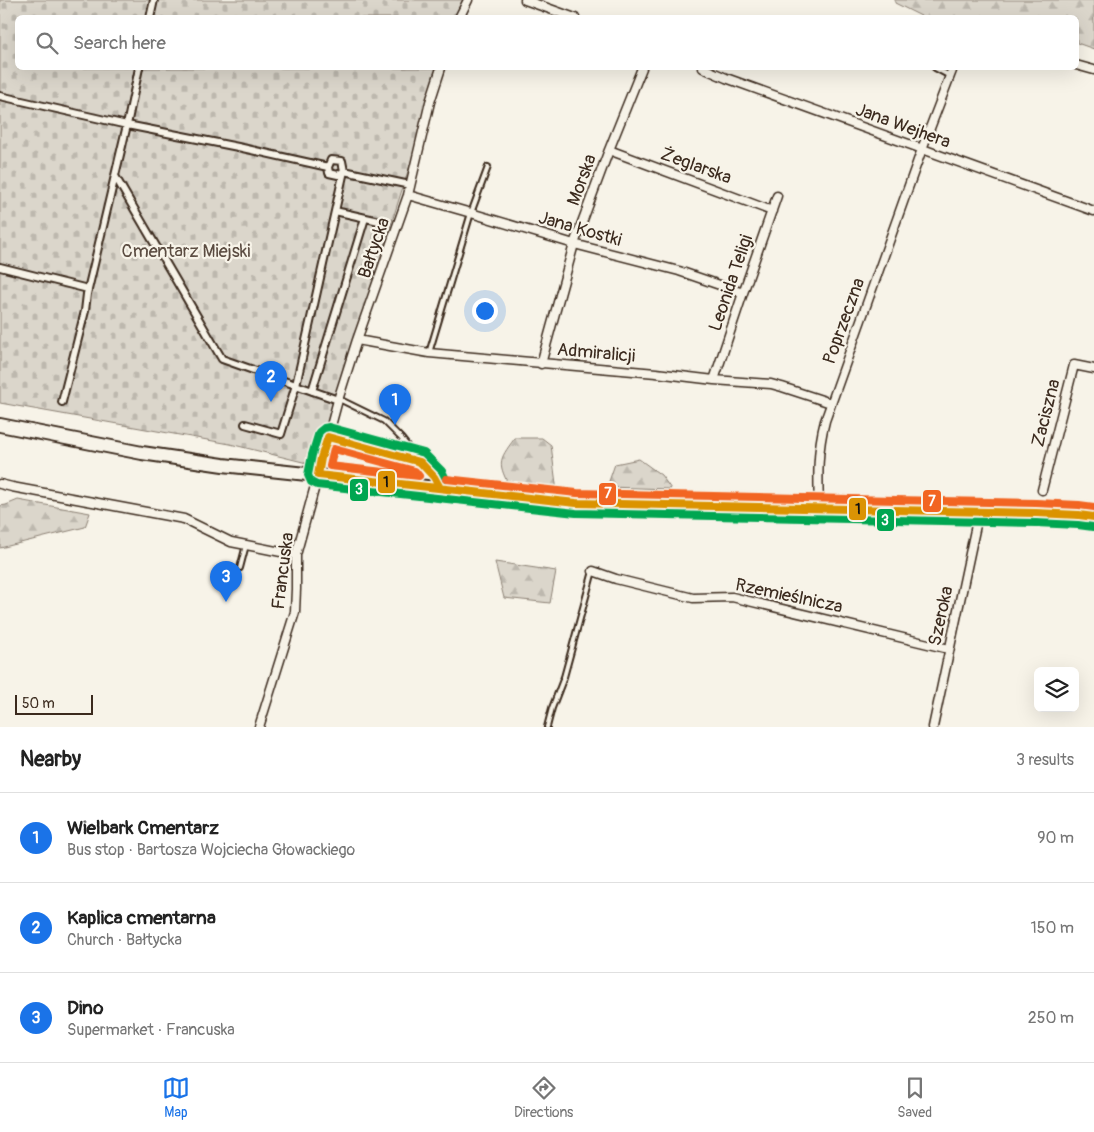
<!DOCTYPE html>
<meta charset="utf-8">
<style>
:root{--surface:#fff;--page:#f6f6f6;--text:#222;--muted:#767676;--line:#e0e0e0;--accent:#1a73e8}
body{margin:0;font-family:Pangolin,sans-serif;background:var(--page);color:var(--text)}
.controls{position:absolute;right:15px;bottom:15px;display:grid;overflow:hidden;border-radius:8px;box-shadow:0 5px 20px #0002}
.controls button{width:45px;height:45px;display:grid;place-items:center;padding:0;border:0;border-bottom:1px solid var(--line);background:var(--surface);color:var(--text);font:25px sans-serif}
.scale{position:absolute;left:15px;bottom:12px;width:78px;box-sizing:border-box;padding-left:5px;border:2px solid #3b2a1e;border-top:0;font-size:14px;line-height:18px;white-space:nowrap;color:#3b2a1e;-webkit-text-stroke:4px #f7f3e8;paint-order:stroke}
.you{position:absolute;left:484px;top:310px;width:18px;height:18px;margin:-12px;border:4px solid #fff;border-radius:50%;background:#1a73e8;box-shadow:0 0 0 8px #1a73e833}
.badge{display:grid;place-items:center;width:32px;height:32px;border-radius:50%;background:var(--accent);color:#fff;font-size:16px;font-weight:700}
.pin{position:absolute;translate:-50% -41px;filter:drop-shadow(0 1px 2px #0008)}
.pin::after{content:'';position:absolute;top:26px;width:18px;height:15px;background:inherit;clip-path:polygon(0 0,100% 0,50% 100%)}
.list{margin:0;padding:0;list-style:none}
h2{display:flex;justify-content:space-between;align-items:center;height:65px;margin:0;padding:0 20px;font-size:21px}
h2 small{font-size:16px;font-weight:400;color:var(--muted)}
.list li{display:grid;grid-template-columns:32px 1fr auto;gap:15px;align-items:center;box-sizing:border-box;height:90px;padding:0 20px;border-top:1px solid var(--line)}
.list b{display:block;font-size:19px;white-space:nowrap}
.list p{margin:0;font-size:16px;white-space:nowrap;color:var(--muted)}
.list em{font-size:16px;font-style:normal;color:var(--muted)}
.icon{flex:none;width:28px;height:28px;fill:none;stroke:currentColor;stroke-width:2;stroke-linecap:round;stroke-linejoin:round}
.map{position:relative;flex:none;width:1094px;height:727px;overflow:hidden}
.search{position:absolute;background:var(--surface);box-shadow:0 5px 20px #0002;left:15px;right:15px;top:15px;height:55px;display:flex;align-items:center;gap:12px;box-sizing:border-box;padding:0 18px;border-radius:8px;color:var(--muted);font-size:19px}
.sheet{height:335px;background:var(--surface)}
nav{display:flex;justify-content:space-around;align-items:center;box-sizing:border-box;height:70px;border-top:1px solid var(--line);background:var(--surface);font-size:14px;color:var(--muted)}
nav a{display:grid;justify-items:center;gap:2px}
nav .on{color:var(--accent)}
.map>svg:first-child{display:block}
</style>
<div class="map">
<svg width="1094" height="727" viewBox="0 0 1094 727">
<defs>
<pattern id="forest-firs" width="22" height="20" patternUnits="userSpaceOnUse" patternTransform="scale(1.25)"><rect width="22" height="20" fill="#dbd6cb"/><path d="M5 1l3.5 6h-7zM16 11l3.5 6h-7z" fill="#bdb8ae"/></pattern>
<pattern id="cemetery-stones" width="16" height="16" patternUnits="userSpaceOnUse" patternTransform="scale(1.25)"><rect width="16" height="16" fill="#dbd6cb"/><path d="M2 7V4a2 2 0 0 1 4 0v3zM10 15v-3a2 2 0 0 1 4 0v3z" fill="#bdb8ae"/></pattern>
</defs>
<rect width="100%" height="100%" fill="#f7f3e8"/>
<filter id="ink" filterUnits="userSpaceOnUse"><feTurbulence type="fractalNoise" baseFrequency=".02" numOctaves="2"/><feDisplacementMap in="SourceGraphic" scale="10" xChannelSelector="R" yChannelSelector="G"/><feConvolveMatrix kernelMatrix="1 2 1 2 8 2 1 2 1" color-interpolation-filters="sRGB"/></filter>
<g filter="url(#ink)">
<path fill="url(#forest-firs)" stroke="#8b8074" d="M895,0H1094V49L1077,43L1076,18L923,17L895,3Z
M515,438H542L551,445L557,492L511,490C498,463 497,462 515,438Z
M639,459L661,475L671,489L607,487L615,464Z
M18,500L90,513L85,527L0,548V506L6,505Z
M495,562L556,571L550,603L504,598Z"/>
<path fill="url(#cemetery-stones)" stroke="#8b8074" d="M0,0H467L460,18H18V68H441L354,340L315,465L230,444L0,403Z"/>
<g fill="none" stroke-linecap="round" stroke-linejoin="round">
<defs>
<path id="service" d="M935,68L950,76
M429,353L471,213L488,167
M339,399L384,421L401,438L420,462
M318,472L328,437L420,462L434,477L439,486
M240,568L246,545
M547,727L552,708L564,677L593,571"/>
<path id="pedestrian" d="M150,18L154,0
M0,96L127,125L238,147L328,167L329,173L338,175L344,171L410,185
M115,176L222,359L338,400
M335,211L379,221
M0,267L88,289
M312,391L365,218
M62,402L85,311L87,294L127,125L139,68
M245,424L281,434L296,385L344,171L342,161L331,160L328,167"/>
<path id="minor" d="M525,0L575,18
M459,18L468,0
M1076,65L1094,70
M703,68L726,78L1094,211
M609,150L772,211
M408,195L471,213L574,244L679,271L743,293
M357,340L429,353L656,373L714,380L771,384L782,387L831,403
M541,364L574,244L609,150L642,68
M714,380L743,293L777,196
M328,437L338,400L357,340L408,195L430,102L441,68
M0,484L12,487L184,519L231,542L296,555
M1042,490L1074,365L1094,369
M819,508C818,477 817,451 825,421L922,149L953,68
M593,571L616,579L693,598L732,597L949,649
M259,727L295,612L296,589V555L318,475
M933,727L979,511"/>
<path id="primary" d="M0,425L142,453L223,465L576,503L661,505L1036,513L1079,515L1094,517"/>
</defs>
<use href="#service" stroke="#3b2a1e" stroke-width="8"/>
<use href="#pedestrian" stroke="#3b2a1e" stroke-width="10"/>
<use href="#minor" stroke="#3b2a1e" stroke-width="11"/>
<use href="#primary" stroke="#3b2a1e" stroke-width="16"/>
<use href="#service" stroke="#f7f3e8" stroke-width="4"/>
<use href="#pedestrian" stroke="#f7f3e8" stroke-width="6"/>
<use href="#minor" stroke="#f7f3e8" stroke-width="8"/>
<use href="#primary" stroke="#f7f3e8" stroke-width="12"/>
<defs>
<path id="bus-1" d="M440,488L434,477L420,462L328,437L321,458L318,475L576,503L1036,513L1079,515L1094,517"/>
<path id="bus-2" d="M446,479L442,471L424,453L329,427L324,428L319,432L312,455L308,475L311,482L317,485L576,513L1036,523L1078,525L1093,527"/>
<path id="bus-3" d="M334,449L415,471L419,476L330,466Z
M446,479L577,493L1036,503L1079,505L1094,507"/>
</defs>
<use href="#bus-1" stroke="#f7f3e8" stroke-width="11"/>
<use href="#bus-2" stroke="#f7f3e8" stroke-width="11"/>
<use href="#bus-3" stroke="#f7f3e8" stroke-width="11"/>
<use href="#bus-1" stroke="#db9304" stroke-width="8"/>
<use href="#bus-2" stroke="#00a651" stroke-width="8"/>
<use href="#bus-3" stroke="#f26522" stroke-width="8"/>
</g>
</g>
<g text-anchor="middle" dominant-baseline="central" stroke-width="4.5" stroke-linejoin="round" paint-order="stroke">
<g font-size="18" fill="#3b2a1e" stroke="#f7f3e8">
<text transform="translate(903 126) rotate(20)">Jana Wejhera</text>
<text transform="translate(696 166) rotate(20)">Żeglarska</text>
<text transform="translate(582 180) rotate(-70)">Morska</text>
<text transform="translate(580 229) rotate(16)">Jana Kostki</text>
<text transform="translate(374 248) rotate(-71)">Bałtycka</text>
<text transform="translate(731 283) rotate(-71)">Leonida Teligi</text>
<text transform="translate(844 321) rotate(-70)">Poprzeczna</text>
<text transform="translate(596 353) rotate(5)">Admiralicji</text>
<text transform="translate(1046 413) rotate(-76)">Zaciszna</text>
<text transform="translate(283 571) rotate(-83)">Francuska</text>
<text transform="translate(789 596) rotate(12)">Rzemieślnicza</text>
<text transform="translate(941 616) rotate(-78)">Szeroka</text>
</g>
<g font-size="18" fill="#5b4c41" stroke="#f7f3e8">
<text x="186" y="251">Cmentarz Miejski</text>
</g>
</g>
<g stroke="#f7f3e8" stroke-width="2">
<rect x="377" y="470" width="19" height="24" rx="5" fill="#db9304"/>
<rect x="349" y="478" width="20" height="24" rx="5" fill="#00a651"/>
<rect x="598" y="482" width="19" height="24" rx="5" fill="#f26522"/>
<rect x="922" y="489" width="20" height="24" rx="5" fill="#f26522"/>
<rect x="848" y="497" width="19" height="24" rx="5" fill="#db9304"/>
<rect x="876" y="508" width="19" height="24" rx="5" fill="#00a651"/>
</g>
<g font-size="14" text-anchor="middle" font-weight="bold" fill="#fff">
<text x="359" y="494">3</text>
<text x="608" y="498">7</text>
<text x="932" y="506">7</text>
<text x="885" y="525">3</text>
</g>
<g font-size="14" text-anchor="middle" font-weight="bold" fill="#111">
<text x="386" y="487">1</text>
<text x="858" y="514">1</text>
</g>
</svg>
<div class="controls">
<button><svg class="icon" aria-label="layers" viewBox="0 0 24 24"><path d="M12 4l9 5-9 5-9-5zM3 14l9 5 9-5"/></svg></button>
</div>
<div class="scale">50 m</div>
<div class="you"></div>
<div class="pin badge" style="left:395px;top:425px">1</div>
<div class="pin badge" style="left:271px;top:402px">2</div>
<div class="pin badge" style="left:226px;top:602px">3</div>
<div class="search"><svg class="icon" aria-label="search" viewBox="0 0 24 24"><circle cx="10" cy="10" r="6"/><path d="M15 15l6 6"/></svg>Search here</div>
</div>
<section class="sheet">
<h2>Nearby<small>3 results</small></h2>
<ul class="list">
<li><span class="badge">1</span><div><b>Wielbark Cmentarz</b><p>Bus stop · Bartosza Wojciecha Głowackiego</p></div><em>90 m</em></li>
<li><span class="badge">2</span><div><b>Kaplica cmentarna</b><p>Church · Bałtycka</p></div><em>150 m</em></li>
<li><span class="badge">3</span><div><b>Dino</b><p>Supermarket · Francuska</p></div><em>250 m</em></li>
</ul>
</section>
<nav>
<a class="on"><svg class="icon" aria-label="map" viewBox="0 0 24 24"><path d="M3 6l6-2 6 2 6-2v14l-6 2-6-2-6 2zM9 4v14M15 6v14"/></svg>Map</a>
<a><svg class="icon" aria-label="directions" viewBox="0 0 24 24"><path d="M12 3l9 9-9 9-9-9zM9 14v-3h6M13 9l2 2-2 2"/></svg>Directions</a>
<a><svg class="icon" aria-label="saved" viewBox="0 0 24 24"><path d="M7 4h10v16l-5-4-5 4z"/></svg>Saved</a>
</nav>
